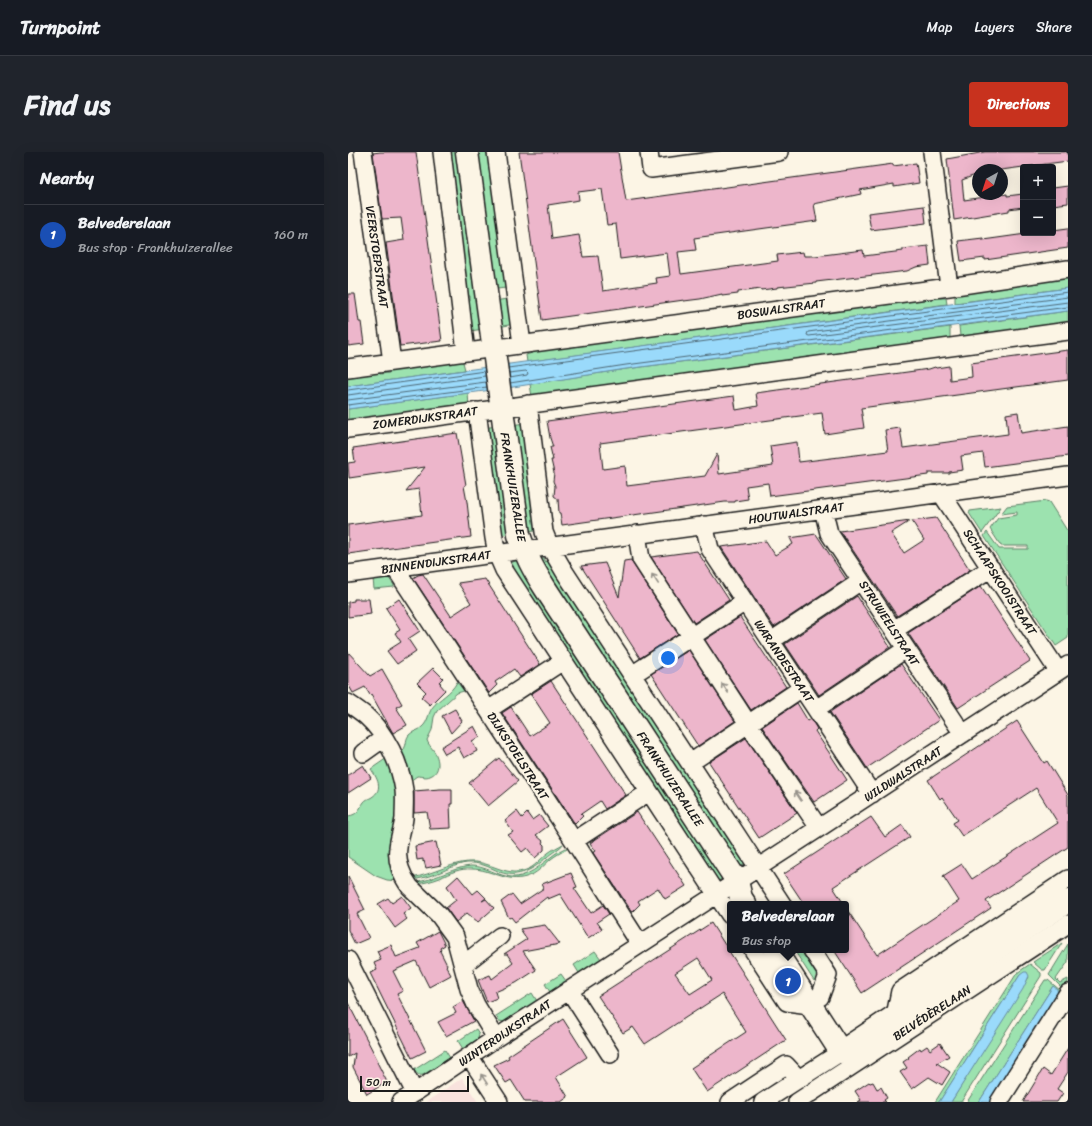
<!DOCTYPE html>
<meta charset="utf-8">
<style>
:root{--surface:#171b24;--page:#20242c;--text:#f1f3f6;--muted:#9ea1a6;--line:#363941;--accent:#c8321e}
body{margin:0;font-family:Sriracha,sans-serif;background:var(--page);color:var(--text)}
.controls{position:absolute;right:12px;top:12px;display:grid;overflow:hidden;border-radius:4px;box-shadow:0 4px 16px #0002}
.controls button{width:36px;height:36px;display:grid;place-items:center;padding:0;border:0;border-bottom:1px solid var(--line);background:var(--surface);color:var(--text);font:20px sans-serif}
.compass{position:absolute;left:624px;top:12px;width:36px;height:36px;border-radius:50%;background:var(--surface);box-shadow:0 4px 16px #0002;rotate:219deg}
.scale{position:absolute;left:12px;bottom:10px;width:109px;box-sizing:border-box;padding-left:4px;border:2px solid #1c1c1c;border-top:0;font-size:11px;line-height:14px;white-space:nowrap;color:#1c1c1c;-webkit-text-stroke:3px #fcf5e5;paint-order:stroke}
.you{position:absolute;left:320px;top:506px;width:14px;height:14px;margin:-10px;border:3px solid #fff;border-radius:50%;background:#1a73e8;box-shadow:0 0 0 6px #1a73e833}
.badge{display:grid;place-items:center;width:26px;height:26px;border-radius:50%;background:var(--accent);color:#fff;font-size:13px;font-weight:700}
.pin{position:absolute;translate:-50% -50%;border:2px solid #fff;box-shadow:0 1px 4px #0006}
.popup{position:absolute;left:379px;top:749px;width:122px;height:52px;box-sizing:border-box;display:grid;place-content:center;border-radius:4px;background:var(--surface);filter:drop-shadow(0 1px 3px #0005);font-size:13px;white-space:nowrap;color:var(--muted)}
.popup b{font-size:15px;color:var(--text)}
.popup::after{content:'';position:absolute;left:50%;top:100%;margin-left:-8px;border:8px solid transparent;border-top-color:var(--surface)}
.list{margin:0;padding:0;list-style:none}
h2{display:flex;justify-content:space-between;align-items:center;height:52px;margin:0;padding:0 16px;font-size:17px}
h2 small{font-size:13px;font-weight:400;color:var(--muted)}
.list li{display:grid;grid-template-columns:26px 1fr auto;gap:12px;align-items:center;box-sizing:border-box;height:60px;padding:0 16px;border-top:1px solid var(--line)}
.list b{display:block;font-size:15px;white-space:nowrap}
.list p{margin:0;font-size:13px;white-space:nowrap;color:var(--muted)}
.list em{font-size:13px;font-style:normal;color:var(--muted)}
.map{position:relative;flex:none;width:720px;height:950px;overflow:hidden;border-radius:4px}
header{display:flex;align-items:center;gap:24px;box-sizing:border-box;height:56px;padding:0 20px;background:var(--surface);border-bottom:1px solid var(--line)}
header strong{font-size:19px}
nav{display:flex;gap:22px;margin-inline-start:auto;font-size:14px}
.intro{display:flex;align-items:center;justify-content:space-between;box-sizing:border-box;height:96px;padding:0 24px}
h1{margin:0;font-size:28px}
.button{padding:10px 18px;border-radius:4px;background:var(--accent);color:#fff;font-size:14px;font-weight:700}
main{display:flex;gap:24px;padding:0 24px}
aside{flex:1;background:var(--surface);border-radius:4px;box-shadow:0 4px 16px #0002}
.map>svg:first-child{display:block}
</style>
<header>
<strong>Turnpoint</strong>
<nav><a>Map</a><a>Layers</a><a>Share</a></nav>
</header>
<div class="intro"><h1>Find us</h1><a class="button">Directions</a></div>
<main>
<aside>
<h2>Nearby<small></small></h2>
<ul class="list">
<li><span class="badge" style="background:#1a4fb4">1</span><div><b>Belvederelaan</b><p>Bus stop · Frankhuizerallee</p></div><em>160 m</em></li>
</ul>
</aside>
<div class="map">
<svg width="720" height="950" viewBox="0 0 720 950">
<rect width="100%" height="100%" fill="#fcf5e5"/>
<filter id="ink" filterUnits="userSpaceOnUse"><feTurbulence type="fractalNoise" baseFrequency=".025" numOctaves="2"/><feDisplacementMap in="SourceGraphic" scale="8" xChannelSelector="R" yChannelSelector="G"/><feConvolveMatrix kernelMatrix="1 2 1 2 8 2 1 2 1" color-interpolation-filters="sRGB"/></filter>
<g filter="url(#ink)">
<path fill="#f8e2dd" d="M114,926L130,950H78Z"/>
<path fill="#9ce2af" stroke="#5c7f66" d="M98,0H111L136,177L122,179L118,148H122V144H117Z
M126,0H139L158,136L149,137V141L145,142Z
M710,125L720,126V136L607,151V142L707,128Z
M591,140L592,146H598L599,152L179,210L178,203L184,201L183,195Z
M159,147L166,172L150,175L146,149Z
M720,159V172L614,186L612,184L611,174Z
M602,175V187L184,245L182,232L278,217Z
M114,206L117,218L0,234V221L31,217L32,222L41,221L40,216Z
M120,241L121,254L0,271V257Z
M177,271L192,378L180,380L163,273Z
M149,274L161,382L150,384L135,276Z
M698,349L701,350L720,380V486L708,494L636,384L639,380L651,397H680V394H653L642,377L650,366L669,363V360L653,362L659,354Z
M653,355L634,381L621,361L622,359Z
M195,406L198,410L203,406L401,709L392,715L190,408Z
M169,408L375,726L366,732L161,419L166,415L163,411Z
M40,425L46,433V435L26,437L25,427Z
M109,530L116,539L109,541L89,559L86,565L84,578L79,588C80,592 83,595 86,599C91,607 93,620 82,624C78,626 73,624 69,624L62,629L52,601C61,594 56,589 61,583C64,579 71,579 74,575C80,570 80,562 84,556C91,546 103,542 109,530Z
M33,595L49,626L50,729L39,728L28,724L0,705V664C10,663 11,657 16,650C18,647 21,647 24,645C36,637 29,626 23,617L39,606L33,597Z
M215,692C213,696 203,701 199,705C186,717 170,727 152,720C141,715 131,710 119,711C108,712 97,719 87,722C79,725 71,727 63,728V726C85,723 106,708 128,710C146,712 160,725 178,718C187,715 192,707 200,701C205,697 210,695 215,692Z
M217,696L219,697C214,700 208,703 203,707C195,714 189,722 178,725C158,731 143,717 124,717C112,716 102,721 92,726C84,729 76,731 68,732L66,731C73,729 81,728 87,725C99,721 110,715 123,714C141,714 155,729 173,724C191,719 201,703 217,696Z
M714,791L697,818H694L685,810Z
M720,792V810L708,827L712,831L720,827V833L715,837L701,823Z
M446,798H460L470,817L467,828L466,829Z
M247,799L253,807L231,821L226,813Z
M682,812L693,821V824L613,950H603L681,825L672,823L591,950H587L669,821Z
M213,822L218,829L202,840L197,832Z
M697,828H700L713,839L646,950H642L710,843L705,834L631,950H619Z
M184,841L189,849L157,870L151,869L148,864Z
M128,877L131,882L130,887L115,897L110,889Z
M97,898L102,906L75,923C70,924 68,921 66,918Z"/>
<path fill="#9adafb" stroke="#688ea2" d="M720,136V159L278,217L159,236L0,257V234Z
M676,820H679L681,824L675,837L603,950H591L672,823Z
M705,834L709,837L710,843L642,950H631Z"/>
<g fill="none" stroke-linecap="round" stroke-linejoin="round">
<path stroke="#4e6875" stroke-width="1" d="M720,145L460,180L459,183L461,184L720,150
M160,216L720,140
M161,221L178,219L180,221L179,223L162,226
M162,231L278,213L720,155
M0,238L137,219
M0,243L137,224
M0,248L138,230
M0,253L139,235"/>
</g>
<path fill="#edb6cb" stroke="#1c1c1c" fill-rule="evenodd" d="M32,0H68L94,189L52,194L38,91L56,88L53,66L34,67L25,1Z
M171,0H270L278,49L545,12V14L568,11L571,31L546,35V32L512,38L513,42L466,52L469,69L346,86L348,98L330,100L333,122L430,109L429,103L455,100L456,104H467L515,98L516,104L555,99V97L580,94L582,113L568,115L559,119L468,130V131L429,135V136L413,138V137L390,140V142L374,144V142L352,147L336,149V148L194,168ZM254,37L259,73L268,72L272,107L319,101L322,124L308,126L309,131L255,139L250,104L235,105L231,83L204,87L200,53L231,48L230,40Z
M637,0H720V9L653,18H630V22L614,28L616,48L659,42V44L675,42V55L661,57V59L606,68L599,7Z
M720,34V51L705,53V36Z
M576,54L578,71L523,78L520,61Z
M720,76V96L637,108V106L613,109L610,89L635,86V88L685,81H705V78Z
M0,142H7L11,170H13L16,192L0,194Z
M720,198V228L513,256L516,276L477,282L474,261L252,291L255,317L277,314L279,334L357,324L369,302L371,322L425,314L422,294L449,290L451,310L540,299L537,278L552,276L555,296L660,282L658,262L670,260L673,281L720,274V304L637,315L635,301L613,304L615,318L601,320V321H580V323L422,344L420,331L398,334L400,347L387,349V350H377L214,373L212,361H211L210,347L206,344L207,334L205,329L206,321L203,308H205L202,295H205L202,286L199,269L386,244L388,258L410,254L408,241L581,217L587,215L588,216L601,214L602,228L624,225L623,211Z
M109,281L118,333L116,334L119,350L123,385L0,402V373L74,363L71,337L58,339L77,315L1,326L0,311L7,310L5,296Z
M588,366L622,418L549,464L492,379L562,369L543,381L556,401L576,388L564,369Z
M468,382L498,427L426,475L373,395L418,389L427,403L445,392L442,386Z
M349,399L381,448L346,471L303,405Z
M283,408L285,412L330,482L292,506L233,414L257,411L271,445L276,409Z
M75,422L103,464L123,451L110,431L137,427L192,512L172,525L166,517L147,530L149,533L141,541L65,426L70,423Z
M633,434L682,509L610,556L560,481Z
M509,444L542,495L471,543L437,492Z
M6,447H21L23,462L0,465V450L6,449Z
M51,447L72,479L60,487L68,499L49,512L39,499L53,490L47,481L52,478L38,456Z
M392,465L438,535L403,558L357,488Z
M341,498L387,569L350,594L303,522Z
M0,500L22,524L34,517L54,552L48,555L59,573L45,581L23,542L22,543L17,535L5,541L0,532Z
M553,512L591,568L519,616L482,560Z
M85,516L95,526L91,530L93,531L92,532L97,538L82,553L73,545L78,540L69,531Z
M203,529L278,643L257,657L252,649L233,662L235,664L227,672L154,561L163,555L182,584L202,571L183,542Z
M449,551L460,569L463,567L469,577L467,579L499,628L466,650L414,575Z
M107,557L114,569L103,581L94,564Z
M669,569L696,611L699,609L720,643V695L638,749L643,756L514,841L486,798H498V756L529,803L611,749L595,724L614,712L624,727L710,671L688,636L614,684L605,671L610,668L594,645L592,647L580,628Z
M126,574L132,585L124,589L129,599L116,606L110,595L97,602L93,595Z
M398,586L449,661L411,686L361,610Z
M151,606L170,629L140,654L121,631Z
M15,613L23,626L0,641V623Z
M92,637H104V652H102L103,676L82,677L79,660L66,661V639Z
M169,659L174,666L179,661L184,668L191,663L200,674L188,683L195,689L194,691L196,693V698L187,706L179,696L174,700L160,683L165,680L157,669Z
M289,660L338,734L317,747L310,736L290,749L292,752L284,760L245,701L248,699L242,691Z
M523,665L537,685L554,673L562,685L485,735L496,752H456L436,722Z
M88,690L93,713L78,716L76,709L75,710V707L69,708L67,694Z
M223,721L229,735L226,736L243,761L255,753L261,762L249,770L254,777L240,786L212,742L200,747L199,745L167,770L163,765L161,766L153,750L164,742L172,752L196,736L194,732Z
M0,724L17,758L9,762L21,786L7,792L0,778Z
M110,724L125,742L130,738L138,746L134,749L138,747L146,756L130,770L119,761L108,770L98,756L108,748L99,734Z
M54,744L63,756L55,762L59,767L47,776L30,752L40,746L44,751Z
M363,771L438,888L359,940L343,916L398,880L374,842L297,892L285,875L275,881L250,844ZM350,806L364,828L342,842L327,821Z
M197,773L212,792L175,799L188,818L168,831L147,840L149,846L139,850L130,828L142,823L144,827L165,811L159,802H156L179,787L172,777Z
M90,779L97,793L92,796L93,798L92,799L99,813L98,814L103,823L81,835L68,809L45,819L55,839L49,842L78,899L64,906L22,821L29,818L26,811L33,808L29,799L43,793L48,805L72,796L69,791Z
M115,849L126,869L98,884L90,870L108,861L105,855Z
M0,851L30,909L29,910L39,930L19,942L5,915L7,901L0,905Z
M215,867L239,905L208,925L220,945L213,950H177L163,928L158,931L146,913L161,906L160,904Z
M592,891L601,904L589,911L602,920L594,933L581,925L564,937L552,920L559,916L555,910L561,906L560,905L572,896L573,898L579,894L582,898Z
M720,896V920L709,937L715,941L709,950H675L695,917L703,923Z
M521,930L522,931L525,930L529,937L533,935L539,946L536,948L538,950H510L513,948L507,939Z"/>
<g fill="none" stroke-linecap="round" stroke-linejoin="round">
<defs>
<path id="minor" d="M15,0L44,210
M94,0L118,200
M148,0L174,192
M301,0L303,17L431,0
M584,0L601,135
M0,216L601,135L720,117
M180,252L196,380L202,395L216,419L434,752
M129,259L146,386L149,402L156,418L382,763
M0,277L720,179
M593,341L710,519
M475,357L481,381L615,582
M356,373L362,397L524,642
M289,382L293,407L401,573L471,676
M47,416L226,689L292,792
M0,422L720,324
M546,478L643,416
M423,489L513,429
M284,523L397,450
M0,551C6,555 12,559 18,564C38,582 52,611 56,638C57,647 56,657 56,666C55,676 51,685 50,696C48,709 54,725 62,735L91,763L107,785L121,837L128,853L148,886
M468,557L558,497
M140,558L215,509
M15,601L36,586
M342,611L454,536
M226,689L301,640
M405,798L439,850L462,853
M464,798L480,823L472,845
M0,808L67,941
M115,813L152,784
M221,838L262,902
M547,864L552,839L720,727
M121,904L151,950
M53,950L148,886L471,676L720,513
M382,950L438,913L451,927
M415,950L493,900
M449,950L720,772
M651,950L720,841"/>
<path id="major" d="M119,0L171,383C178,404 185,417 197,436L389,729L393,746L397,752
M427,798L493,900L720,749"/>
</defs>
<use href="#minor" stroke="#1c1c1c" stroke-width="20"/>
<use href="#major" stroke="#1c1c1c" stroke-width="25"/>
<use href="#minor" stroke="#fcf5e5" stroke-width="17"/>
<use href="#major" stroke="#fcf5e5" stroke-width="22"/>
</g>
<defs><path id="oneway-shaft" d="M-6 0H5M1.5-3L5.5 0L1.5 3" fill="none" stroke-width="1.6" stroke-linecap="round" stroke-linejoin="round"/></defs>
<g stroke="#97938b">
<use href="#oneway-shaft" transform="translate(307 427) rotate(-123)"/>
<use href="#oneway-shaft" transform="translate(377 536) rotate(-123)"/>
<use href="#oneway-shaft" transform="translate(450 644) rotate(-124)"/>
<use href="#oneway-shaft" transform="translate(136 927) rotate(-123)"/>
</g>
</g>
<g text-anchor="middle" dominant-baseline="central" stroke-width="4" stroke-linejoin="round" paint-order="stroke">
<g font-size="12" fill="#1c1c1c" stroke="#fcf5e5">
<text transform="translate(29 105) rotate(82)">VEERSTOEPSTRAAT</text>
<text transform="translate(433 157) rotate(-8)">BOSWALSTRAAT</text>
<text transform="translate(77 266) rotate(-8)">ZOMERDIJKSTRAAT</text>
<text transform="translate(165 335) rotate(81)">FRANKHUIZERALLEE</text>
<text transform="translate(448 361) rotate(-8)">HOUTWALSTRAAT</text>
<text transform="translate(88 410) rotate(-8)">BINNENDIJKSTRAAT</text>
<text transform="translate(652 430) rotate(57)">SCHAAPSKOOISTRAAT</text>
<text transform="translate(541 471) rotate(57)">STRUWEELSTRAAT</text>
<text transform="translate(436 509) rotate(56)">WARANDESTRAAT</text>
<text transform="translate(170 604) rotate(57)">DIJKSTOELSTRAAT</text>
<text transform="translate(555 622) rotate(-33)">WILDWALSTRAAT</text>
<text transform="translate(322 627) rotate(57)">FRANKHUIZERALLEE</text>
<text transform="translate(584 861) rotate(-33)">BELVÉDÈRELAAN</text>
<text transform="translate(157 881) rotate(-34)">WINTERDIJKSTRAAT</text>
</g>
</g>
</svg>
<div class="controls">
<button>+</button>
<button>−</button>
</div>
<svg class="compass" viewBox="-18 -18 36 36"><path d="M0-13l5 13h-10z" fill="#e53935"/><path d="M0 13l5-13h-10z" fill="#9ea1a6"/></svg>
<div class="scale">50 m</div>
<div class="you"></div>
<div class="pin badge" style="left:440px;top:829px;background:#1a4fb4">1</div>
<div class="popup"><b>Belvederelaan</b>Bus stop</div>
</div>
</main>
